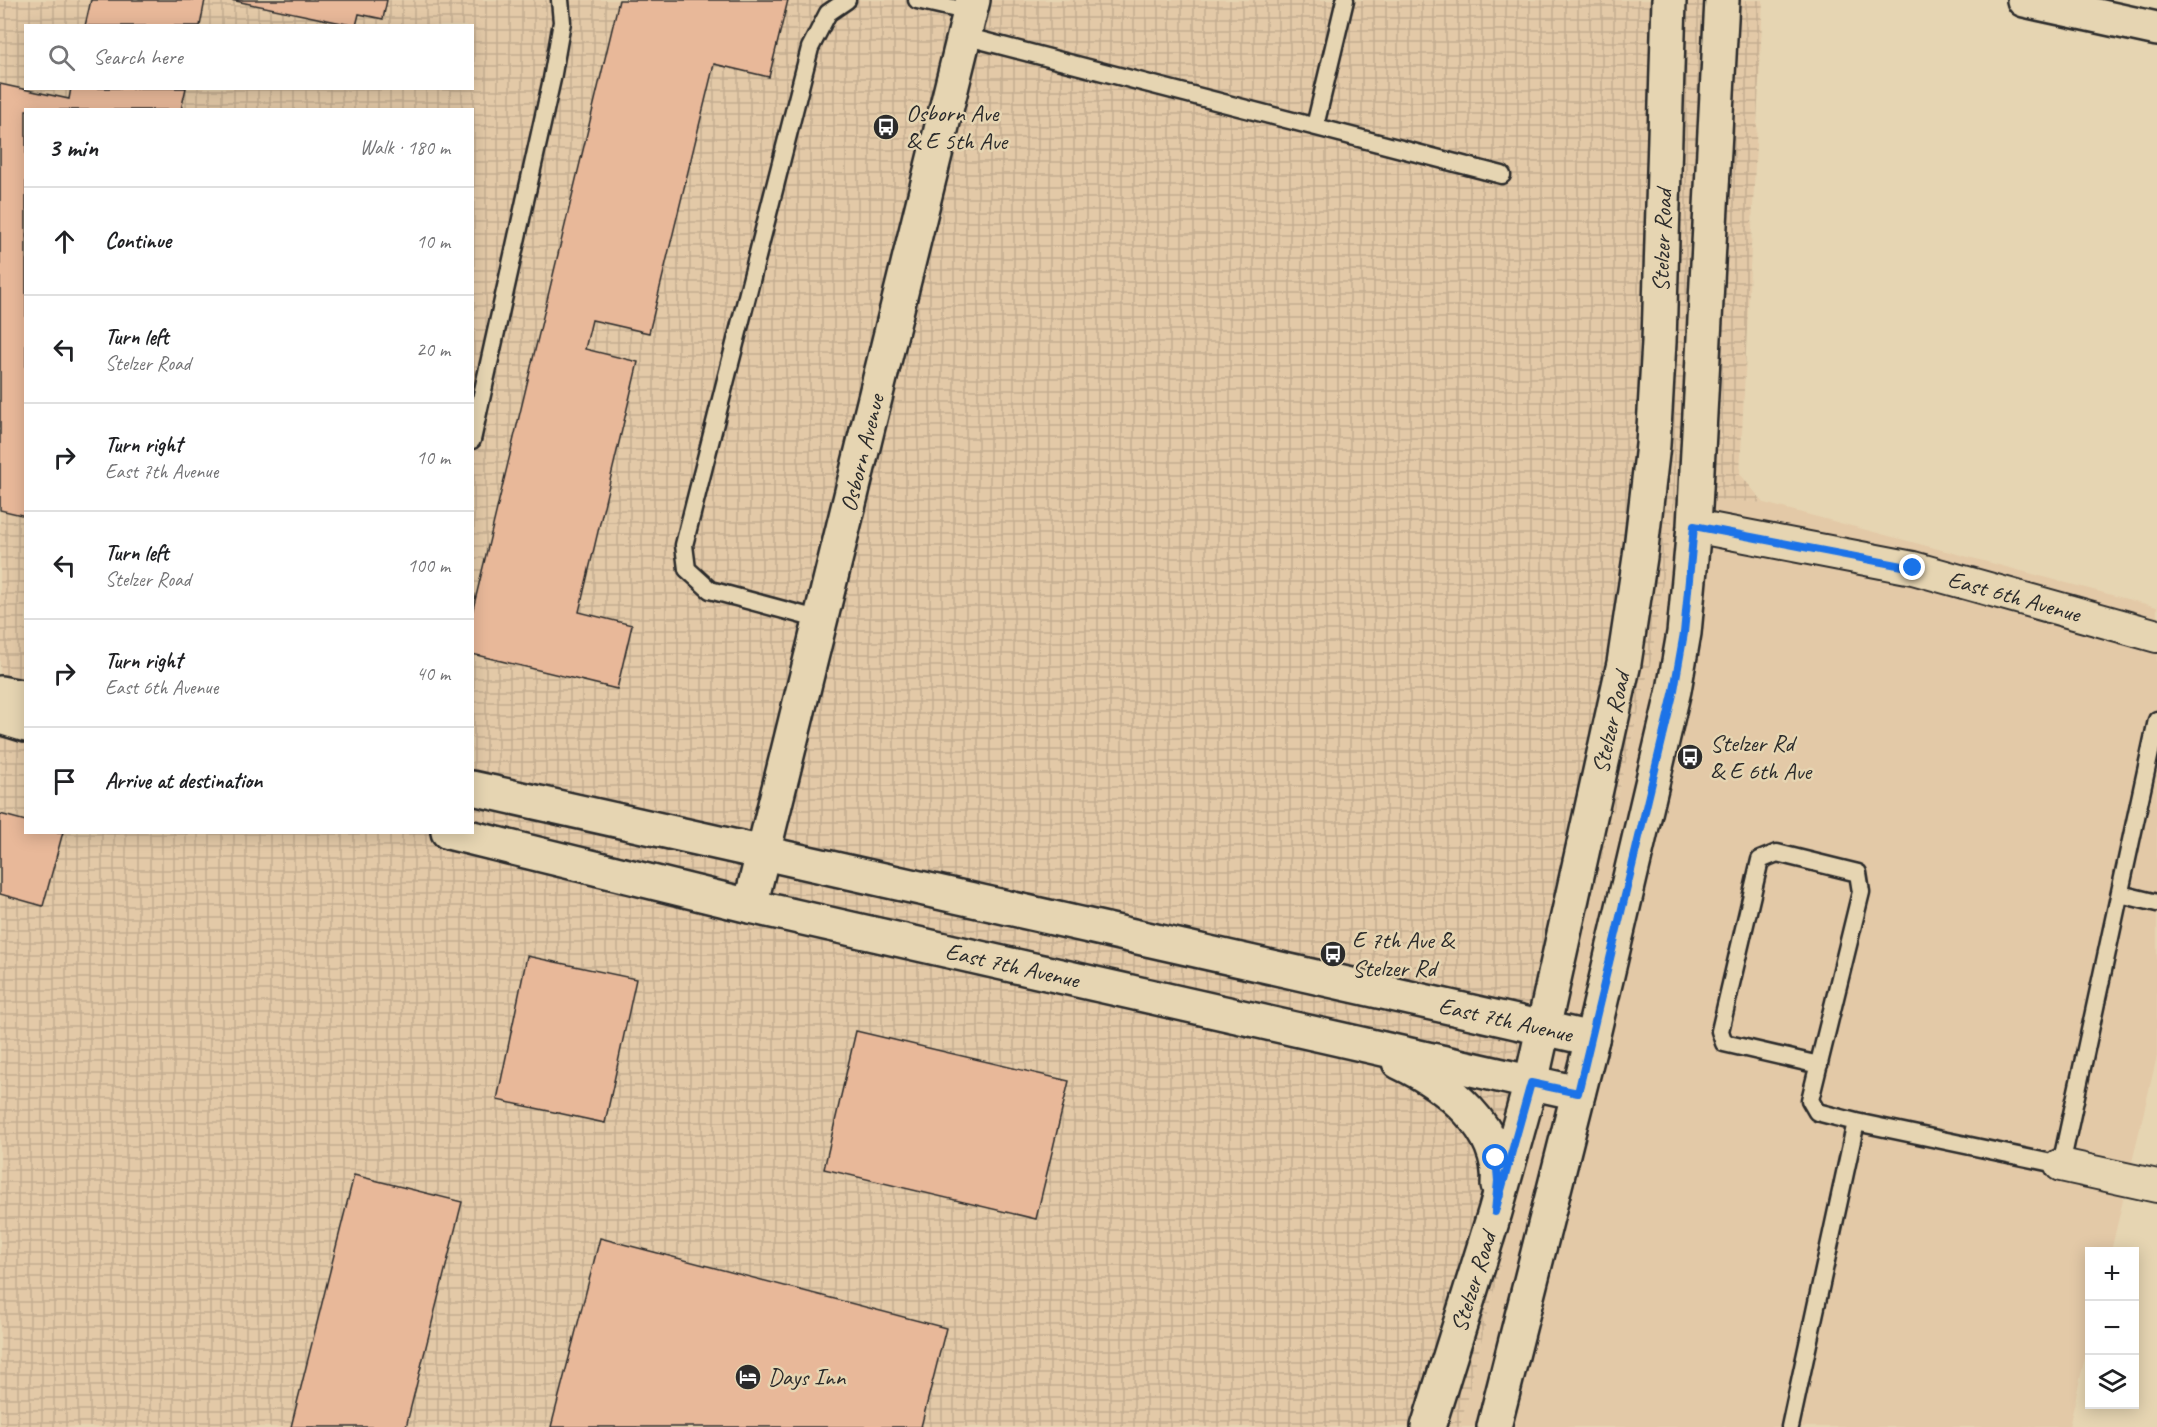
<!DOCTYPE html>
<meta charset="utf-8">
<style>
:root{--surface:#fff;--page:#f6f6f6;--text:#202124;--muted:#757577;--line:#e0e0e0}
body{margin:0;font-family:Caveat,sans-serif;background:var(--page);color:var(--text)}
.controls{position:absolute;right:18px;bottom:18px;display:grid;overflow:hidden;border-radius:0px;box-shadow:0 3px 15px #0003}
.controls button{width:54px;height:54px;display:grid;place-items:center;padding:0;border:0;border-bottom:2px solid var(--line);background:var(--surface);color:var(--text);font:30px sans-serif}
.stop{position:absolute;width:18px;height:18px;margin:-14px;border:4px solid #1a73e8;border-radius:50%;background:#fff}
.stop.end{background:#1a73e8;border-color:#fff;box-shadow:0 2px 6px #0008}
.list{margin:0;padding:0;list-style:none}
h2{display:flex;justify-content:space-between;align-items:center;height:78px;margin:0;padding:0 24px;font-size:26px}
h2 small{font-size:20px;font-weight:400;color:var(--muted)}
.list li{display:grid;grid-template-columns:39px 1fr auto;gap:18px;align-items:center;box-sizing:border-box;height:108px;padding:0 24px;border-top:2px solid var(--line)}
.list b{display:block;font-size:22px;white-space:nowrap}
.list p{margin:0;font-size:20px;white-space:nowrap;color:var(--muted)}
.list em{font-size:20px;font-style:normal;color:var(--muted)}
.icon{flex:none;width:33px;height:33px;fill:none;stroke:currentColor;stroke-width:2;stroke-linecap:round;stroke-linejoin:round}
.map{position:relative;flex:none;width:2157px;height:1427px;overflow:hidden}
.search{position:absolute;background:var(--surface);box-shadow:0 3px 15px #0003;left:24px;top:24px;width:450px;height:66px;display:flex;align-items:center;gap:15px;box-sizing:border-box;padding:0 21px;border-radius:0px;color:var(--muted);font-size:22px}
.panel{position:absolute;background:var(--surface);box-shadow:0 3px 15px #0003;left:24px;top:108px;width:450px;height:726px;border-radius:0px}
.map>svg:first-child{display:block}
</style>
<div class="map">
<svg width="2157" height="1427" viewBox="0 0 2157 1427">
<defs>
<pattern id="industrial-grid" width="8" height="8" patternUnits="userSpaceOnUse" patternTransform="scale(1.5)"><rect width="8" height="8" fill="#e3c9a7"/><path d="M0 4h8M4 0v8" fill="none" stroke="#c3ad90"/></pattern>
</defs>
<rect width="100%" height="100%" fill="#e6d5b2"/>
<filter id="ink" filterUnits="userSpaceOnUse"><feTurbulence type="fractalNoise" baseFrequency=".0167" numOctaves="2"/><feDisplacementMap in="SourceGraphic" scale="12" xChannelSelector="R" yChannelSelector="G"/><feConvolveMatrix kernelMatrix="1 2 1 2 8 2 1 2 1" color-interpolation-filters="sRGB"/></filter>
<g filter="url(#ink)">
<path fill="#e3c9a7" d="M1676,495L1764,503L2157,607V1056L2111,1251L2090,1252L2089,1340L2069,1427H1460L1651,661Z"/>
<path fill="url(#industrial-grid)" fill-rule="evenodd" d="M0,0H1763L1740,474L1764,503L1676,496L1651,661L1460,1427H0ZM26,26H472V88H26ZM26,110H472V832H26Z"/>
<path fill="#e8b899" stroke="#2b2b2b" stroke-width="1.5" d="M91,0H205L200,26H85Z
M231,0H387L383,19L359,14L356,26Z
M619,0H788L769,77L714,64L649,333L592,320L585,349L638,362L579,612L632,625L617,689L472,654V613Z
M0,84L69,99L71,88H186L181,110H26V516L0,510Z
M0,814L26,821V832H63L43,906L0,894Z
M527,956L636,979L605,1123L497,1100Z
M856,1031L1069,1081L1036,1219L824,1169Z
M354,1175L462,1202L406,1427H291Z
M600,1238L946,1328L921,1427H551Z"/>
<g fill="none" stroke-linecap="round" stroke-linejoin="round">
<defs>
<path id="lane" d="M917,0L970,12
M964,36L1502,175
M1315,126L1345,0
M472,440L552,79L562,22L560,0
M821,620L710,590L687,569L684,545L810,48L828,13L847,0
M2120,894L2157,903
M1819,1065L1724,1043L1720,1031L1760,860L1777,853L1858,873L1861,892L1810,1100L1817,1112L1856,1122
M1790,1427L1856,1122L2061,1165L2157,720"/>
<g id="street">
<path id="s1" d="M1694,526L1913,568L2157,636"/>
<path d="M2061,1165L2157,1186"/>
</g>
<path id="secondary" d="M0,693L26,698
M0,717L26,725
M472,788L764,853
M448,832L750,906"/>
<g id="primary">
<path id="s2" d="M973,0L750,906L1578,1093"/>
<path d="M2024,0L2157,29"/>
<path id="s3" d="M764,853L1592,1039"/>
<path d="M1399,1062C1446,1084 1503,1128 1498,1185"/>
<path id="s4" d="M1428,1427L1495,1212L1531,1083L1624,663L1640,557L1653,445L1659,342L1669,0"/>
<path d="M1494,1427L1592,1039L1674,690L1684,633L1694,526L1722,0"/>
</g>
</defs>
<use href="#lane" stroke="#2b2b2b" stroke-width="21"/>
<use href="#street" stroke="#2b2b2b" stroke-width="36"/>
<use href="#secondary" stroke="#2b2b2b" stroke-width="38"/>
<use href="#primary" stroke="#2b2b2b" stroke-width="38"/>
<use href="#lane" stroke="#e6d5b2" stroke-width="16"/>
<use href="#street" stroke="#e6d5b2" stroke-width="32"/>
<use href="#secondary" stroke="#e6d5b2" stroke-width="33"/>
<use href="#primary" stroke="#e6d5b2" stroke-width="33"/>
</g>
</g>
<g fill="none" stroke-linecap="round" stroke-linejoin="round" filter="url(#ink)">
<path stroke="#1a73e8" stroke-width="8" d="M1496,1158L1498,1181L1495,1212L1531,1083L1578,1093L1674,690L1684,633L1694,526L1913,568"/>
</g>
<defs>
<symbol id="bus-disc" viewBox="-11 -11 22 22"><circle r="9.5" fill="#2b2b2b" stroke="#e6d5b2"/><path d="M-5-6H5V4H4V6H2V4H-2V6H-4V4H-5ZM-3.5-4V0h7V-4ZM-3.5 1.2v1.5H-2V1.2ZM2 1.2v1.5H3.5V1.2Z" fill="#fff"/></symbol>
<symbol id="hotel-disc" viewBox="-11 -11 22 22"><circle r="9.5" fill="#2b2b2b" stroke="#e6d5b2"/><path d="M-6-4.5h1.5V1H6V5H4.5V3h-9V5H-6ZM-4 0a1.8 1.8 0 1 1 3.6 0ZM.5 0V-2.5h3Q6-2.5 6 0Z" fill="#fff"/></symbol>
</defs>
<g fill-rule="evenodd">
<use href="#bus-disc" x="871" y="112" width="30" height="30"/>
<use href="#bus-disc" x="1675" y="742" width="30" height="30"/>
<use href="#bus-disc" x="1318" y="939" width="30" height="30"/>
<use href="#hotel-disc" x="733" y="1362" width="30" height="30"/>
</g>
<g text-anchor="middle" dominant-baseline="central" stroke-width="5" stroke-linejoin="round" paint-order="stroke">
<g font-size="24" fill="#2b2b2b" stroke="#e6d5b2" text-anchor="start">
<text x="906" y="113">Osborn Ave<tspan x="906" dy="28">&amp; E 5th Ave</tspan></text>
<text x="1710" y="743">Stelzer Rd<tspan x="1710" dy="28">&amp; E 6th Ave</tspan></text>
<text x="1352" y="940">E 7th Ave &amp;<tspan x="1352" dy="28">Stelzer Rd</tspan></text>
<text x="768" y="1377">Days Inn</text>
</g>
<g font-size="24" fill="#2b2b2b" stroke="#e6d5b2">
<text stroke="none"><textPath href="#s4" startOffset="1214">Stelzer Road</textPath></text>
<text transform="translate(862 453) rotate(-76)">Osborn Avenue</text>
<text stroke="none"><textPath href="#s1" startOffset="328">East 6th Avenue</textPath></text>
<text stroke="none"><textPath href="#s4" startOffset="728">Stelzer Road</textPath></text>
<text stroke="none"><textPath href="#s2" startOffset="1202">East 7th Avenue</textPath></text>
<text stroke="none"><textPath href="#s3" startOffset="760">East 7th Avenue</textPath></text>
<text stroke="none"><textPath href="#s4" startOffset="152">Stelzer Road</textPath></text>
</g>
</g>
</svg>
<div class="controls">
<button>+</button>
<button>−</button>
<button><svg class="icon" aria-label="layers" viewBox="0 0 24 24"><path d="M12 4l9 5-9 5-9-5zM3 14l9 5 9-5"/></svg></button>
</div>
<div class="stop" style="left:1496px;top:1158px"></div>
<div class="stop end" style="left:1913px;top:568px"></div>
<div class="search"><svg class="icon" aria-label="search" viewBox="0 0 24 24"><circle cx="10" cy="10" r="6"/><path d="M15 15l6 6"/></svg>Search here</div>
<section class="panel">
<h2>3 min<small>Walk · 180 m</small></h2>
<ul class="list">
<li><svg class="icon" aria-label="ahead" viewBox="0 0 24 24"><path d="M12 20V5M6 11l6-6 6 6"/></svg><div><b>Continue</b></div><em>10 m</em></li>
<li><svg class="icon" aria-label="left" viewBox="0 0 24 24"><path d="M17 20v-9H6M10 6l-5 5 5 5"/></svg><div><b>Turn left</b><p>Stelzer Road</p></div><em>20 m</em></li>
<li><svg class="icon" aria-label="right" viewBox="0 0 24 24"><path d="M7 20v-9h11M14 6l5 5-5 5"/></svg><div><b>Turn right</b><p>East 7th Avenue</p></div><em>10 m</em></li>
<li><svg class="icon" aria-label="left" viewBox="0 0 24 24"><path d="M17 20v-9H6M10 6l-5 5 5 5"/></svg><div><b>Turn left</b><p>Stelzer Road</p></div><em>100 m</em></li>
<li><svg class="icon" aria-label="right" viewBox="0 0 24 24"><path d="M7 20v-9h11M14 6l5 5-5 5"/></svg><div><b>Turn right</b><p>East 6th Avenue</p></div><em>40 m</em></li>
<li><svg class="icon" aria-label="arrive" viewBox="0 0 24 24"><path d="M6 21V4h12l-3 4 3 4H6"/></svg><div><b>Arrive at destination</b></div></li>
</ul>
</section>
</div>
